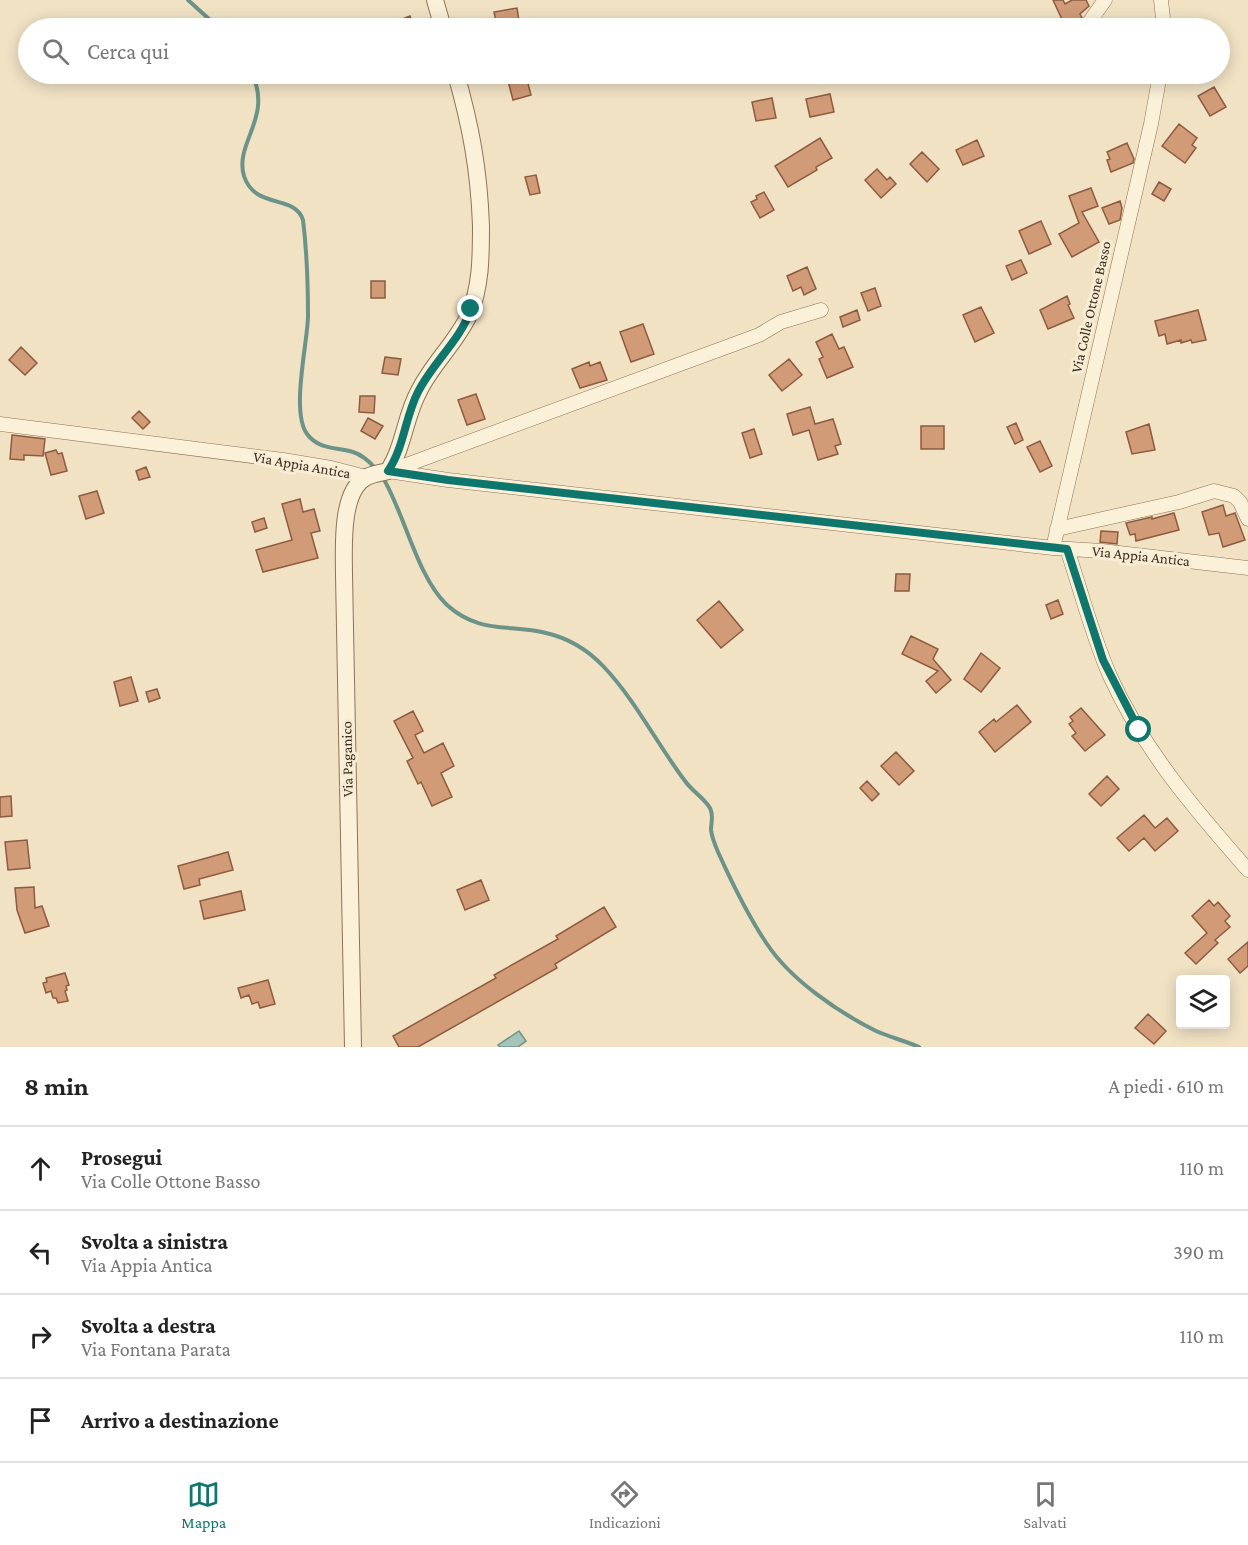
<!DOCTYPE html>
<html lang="it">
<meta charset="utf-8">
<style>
:root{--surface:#fff;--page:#f6f6f6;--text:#222;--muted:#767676;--line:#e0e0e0;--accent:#0f766e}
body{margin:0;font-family:"Crimson Pro",serif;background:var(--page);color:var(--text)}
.controls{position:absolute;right:18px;bottom:18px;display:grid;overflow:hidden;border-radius:6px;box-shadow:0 3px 15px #0003}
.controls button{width:54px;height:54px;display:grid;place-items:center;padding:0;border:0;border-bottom:2px solid var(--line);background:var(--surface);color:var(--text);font:30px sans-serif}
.stop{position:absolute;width:18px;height:18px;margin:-14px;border:4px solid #0f766e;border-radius:50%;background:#fff}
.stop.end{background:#0f766e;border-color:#fff;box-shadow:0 2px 6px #0008}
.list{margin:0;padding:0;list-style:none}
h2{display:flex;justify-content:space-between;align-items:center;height:78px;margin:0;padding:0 24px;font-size:26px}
h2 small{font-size:20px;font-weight:400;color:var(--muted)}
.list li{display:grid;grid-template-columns:39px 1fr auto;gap:18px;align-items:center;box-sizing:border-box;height:84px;padding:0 24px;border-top:2px solid var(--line)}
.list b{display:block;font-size:22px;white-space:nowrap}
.list p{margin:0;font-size:20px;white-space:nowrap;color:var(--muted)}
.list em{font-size:20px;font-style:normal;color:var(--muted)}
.icon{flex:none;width:33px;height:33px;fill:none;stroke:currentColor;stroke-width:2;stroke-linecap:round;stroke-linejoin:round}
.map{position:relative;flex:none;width:1248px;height:1047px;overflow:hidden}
.search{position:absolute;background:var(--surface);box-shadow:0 3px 15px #0003;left:18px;right:18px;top:18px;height:66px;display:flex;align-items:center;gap:15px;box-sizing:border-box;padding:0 21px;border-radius:33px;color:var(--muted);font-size:22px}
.sheet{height:414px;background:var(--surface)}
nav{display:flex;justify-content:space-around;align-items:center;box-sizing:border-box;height:84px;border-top:2px solid var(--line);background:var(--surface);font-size:16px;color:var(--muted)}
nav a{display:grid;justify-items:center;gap:3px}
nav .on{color:var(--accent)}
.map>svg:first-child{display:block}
</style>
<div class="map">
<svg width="1248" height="1047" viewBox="0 0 1248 1047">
<rect width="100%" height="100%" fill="#f1e2c4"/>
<path fill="#a6c4ba" stroke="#6c9388" stroke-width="1.5" d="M519,1031L526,1041L518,1047H500L498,1045Z"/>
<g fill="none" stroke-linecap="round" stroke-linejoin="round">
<path stroke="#6c9388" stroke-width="4" d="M188,0L219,28
M252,74C273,118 234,143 244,176C255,210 295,194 303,220C307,252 308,285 308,317C307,346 291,412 307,434C319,450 337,447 353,452C362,455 369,461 375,468
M382,476C405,514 417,577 447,605C479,634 509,624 546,633C568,638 588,650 604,667C636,701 657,744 685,781C692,791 704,798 710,808C714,816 711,822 711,830C712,838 715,845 718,852C732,883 748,916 767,944C791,980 838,1012 876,1031C890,1037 905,1041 919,1047"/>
</g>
<path fill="#d19b78" stroke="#8d5b3e" stroke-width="1.5" d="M1053,0H1063L1065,4L1072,0H1086L1089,6L1080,14L1082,18L1073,22L1077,28H1066Z
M517,8L520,27L505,28L503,20L496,21L494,12Z
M410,16L414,28H403L400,20Z
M526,76L531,95L513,100L508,81Z
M1214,87L1226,107L1210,116L1198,96Z
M830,94L834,112L810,117L806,99Z
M772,98L776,118L756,121L752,102Z
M1179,124L1197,138L1192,145L1196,148L1185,163L1162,146Z
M820,138L832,158L816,167L817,170L788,187L775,166Z
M977,140L984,156L963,165L956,150Z
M1127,143L1134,159L1133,163L1111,172L1107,160L1110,159L1107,152Z
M922,152L939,169L927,182L910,164Z
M877,169L887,180L890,177L896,184L881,198L865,180Z
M536,175L540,193L530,195L525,177Z
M1159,182L1171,189L1164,201L1152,194Z
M1091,188L1098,206L1082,212L1099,242L1072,257L1059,234L1079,223L1069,196Z
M764,192L774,210L760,218L751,202L757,199L756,196Z
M1120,201L1122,208L1120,220L1109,224L1102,208Z
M1041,221L1051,244L1029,254L1019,231Z
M1021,260L1027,273L1012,280L1006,266Z
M807,267L816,289L804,295L801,287L793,291L787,276Z
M371,281H385V298H371Z
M875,288L881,306L868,311L861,293Z
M1067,296L1070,304L1068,305L1074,318L1048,329L1040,310Z
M981,307L994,333L975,342L963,315Z
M857,310L860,320L843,327L840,317Z
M1198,310L1206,340L1192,343L1191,340L1181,343V340L1167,344L1165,334L1159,336L1155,321Z
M643,324L654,354L631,362L620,332Z
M832,334L839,349L844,347L853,367L827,378L819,359L823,357L816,342Z
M21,347L37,363L25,375L9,360Z
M385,357L401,359L398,375L382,373Z
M789,359L802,375L782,391L769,375Z
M589,362L590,366L600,362L607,380L580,388L572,369Z
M476,394L485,419L467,425L458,400Z
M360,396H375L374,413L359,412Z
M810,407L815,424L833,419L841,444L835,446L838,454L818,460L809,430L793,435L787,414Z
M139,411L150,422L143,429L132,418Z
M368,418L383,426L375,439L361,431Z
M1016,423L1023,440L1015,444L1007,427Z
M1149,424L1155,450L1132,454L1126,432Z
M921,426H944V449H921Z
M754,429L762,454L750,458L742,433Z
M12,435L45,439L43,456L24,455V460L10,459Z
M1040,441L1052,466L1040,472L1027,447Z
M56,450L58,454L62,453L67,471L51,475L45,453Z
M146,467L150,477L139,480L136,471Z
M97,491L104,513L86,519L79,496Z
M300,499L303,512L314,509L320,531L311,533L318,558L263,572L256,550L292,540L282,504Z
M1223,505L1226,516L1235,513L1245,540L1223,547L1219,533L1209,535L1202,512Z
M1174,513L1179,530L1136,541L1135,534L1130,535L1126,523L1152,517V519Z
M264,518L267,528L255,532L252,522Z
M1101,531L1118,532L1117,544L1100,542Z
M896,574H910L909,591H895Z
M1058,600L1063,614L1051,619L1046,605Z
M719,601L743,630L721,648L697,620Z
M911,636L938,649L933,659L951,680L936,693L926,681L938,671L902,654Z
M981,653L1000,668L981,692L964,679Z
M131,677L138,701L120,706L114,682Z
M157,689L160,698L149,702L146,692Z
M1017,705L1031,722L995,752L979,732L994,719L996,722Z
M1081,708L1105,735L1085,751L1072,736L1076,733L1069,724L1073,721L1070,717Z
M413,711L423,731L415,735L424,753L443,743L454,766L441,773L452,797L432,806L421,782L418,784L407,761L413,758L394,721Z
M896,752L914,771L899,785L881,766Z
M1107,776L1119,789L1101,806L1089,794Z
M867,781L879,794L872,801L860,788Z
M11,796L12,816L0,817V797Z
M1144,815L1155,828L1167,818L1178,831L1155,851L1144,838L1129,851L1117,838Z
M27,840L30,868L8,870L5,842Z
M228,852L233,870L199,879L200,885L184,889L178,866Z
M481,880L489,900L465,910L457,890Z
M34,887L35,908L42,906L49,926L25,933L17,910L15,888Z
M241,891L245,910L204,919L200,901Z
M1209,900L1214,906L1218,902L1230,916L1225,921L1230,927L1215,940L1218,943L1196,964L1185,953L1207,933L1192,916Z
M604,907L616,927L555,964L557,968L418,1047H399L393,1036L496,978L494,975L558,939L556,936Z
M1248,942V966L1240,973L1228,959Z
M65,973L69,985L66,986L67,990L65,991L68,1001L58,1003L56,998H53L51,991L46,993L43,983L47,982L46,978Z
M268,980L275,1004L260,1008L258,1002L252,1004L249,995L241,998L238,988Z
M1148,1014L1166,1031L1154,1044L1135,1028Z"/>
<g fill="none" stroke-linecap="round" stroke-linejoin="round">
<defs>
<path id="minor" d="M1161,0L1164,28
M1090,21L1105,0
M0,424L283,460L331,468L366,477
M388,471L448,480L1053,548L1102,551L1248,568
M390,471L759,335L781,322L821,310
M1057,529L1179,502L1214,491L1234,496L1240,502L1248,519
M1053,548L1151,124L1160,74
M1067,549C1081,591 1092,635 1110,676C1143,749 1195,810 1248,870"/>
<path id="tertiary" d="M435,0L443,28
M353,1047L344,575C344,549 340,493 365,478C371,474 381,473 388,471C404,447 405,416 419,391C432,364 456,343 469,315C481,287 481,256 481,226C479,170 471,127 456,74"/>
</defs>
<use href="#minor" stroke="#8d7359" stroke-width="15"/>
<use href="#tertiary" stroke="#8d7359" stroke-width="18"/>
<use href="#minor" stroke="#fbf0d8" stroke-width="14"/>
<use href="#tertiary" stroke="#fbf0d8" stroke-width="16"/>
</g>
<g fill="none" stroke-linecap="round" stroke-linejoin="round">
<path stroke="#0f766e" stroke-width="8" d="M471,309C460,341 433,362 418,392C405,417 404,448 388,471L448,480L1067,549L1103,660L1139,730"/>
</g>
<g text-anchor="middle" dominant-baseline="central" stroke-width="6" stroke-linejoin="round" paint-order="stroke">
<g font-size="15" fill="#3c2c1e" stroke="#f8edd4">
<text transform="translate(1091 307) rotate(-77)">Via Colle Ottone Basso</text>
<text transform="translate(302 465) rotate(10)">Via Appia Antica</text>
<text transform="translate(1141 556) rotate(6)">Via Appia Antica</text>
<text transform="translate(347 759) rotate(-91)">Via Paganico</text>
</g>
</g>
</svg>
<div class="controls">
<button><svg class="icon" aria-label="layers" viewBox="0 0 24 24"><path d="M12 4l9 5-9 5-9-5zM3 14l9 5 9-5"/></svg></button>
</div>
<div class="stop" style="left:1139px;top:730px"></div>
<div class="stop end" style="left:471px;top:309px"></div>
<div class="search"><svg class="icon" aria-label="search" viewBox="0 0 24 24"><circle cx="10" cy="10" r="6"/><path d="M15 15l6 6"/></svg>Cerca qui</div>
</div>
<section class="sheet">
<h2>8 min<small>A piedi · 610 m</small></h2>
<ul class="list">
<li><svg class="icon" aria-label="ahead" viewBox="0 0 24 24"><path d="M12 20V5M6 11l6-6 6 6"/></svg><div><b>Prosegui</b><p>Via Colle Ottone Basso</p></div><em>110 m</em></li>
<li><svg class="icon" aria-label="left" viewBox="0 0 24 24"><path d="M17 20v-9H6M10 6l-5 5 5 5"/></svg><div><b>Svolta a sinistra</b><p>Via Appia Antica</p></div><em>390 m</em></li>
<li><svg class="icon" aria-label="right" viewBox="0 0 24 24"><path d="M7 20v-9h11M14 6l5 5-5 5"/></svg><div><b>Svolta a destra</b><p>Via Fontana Parata</p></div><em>110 m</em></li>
<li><svg class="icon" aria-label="arrive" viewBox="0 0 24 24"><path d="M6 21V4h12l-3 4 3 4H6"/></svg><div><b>Arrivo a destinazione</b></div></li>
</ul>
</section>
<nav>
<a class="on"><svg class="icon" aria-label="map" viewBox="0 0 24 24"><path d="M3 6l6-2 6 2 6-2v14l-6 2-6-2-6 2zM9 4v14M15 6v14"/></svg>Mappa</a>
<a><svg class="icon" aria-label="directions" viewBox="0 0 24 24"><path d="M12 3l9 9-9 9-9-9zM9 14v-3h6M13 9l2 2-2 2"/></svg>Indicazioni</a>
<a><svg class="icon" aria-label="saved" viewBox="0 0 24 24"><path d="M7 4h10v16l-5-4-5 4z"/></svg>Salvati</a>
</nav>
